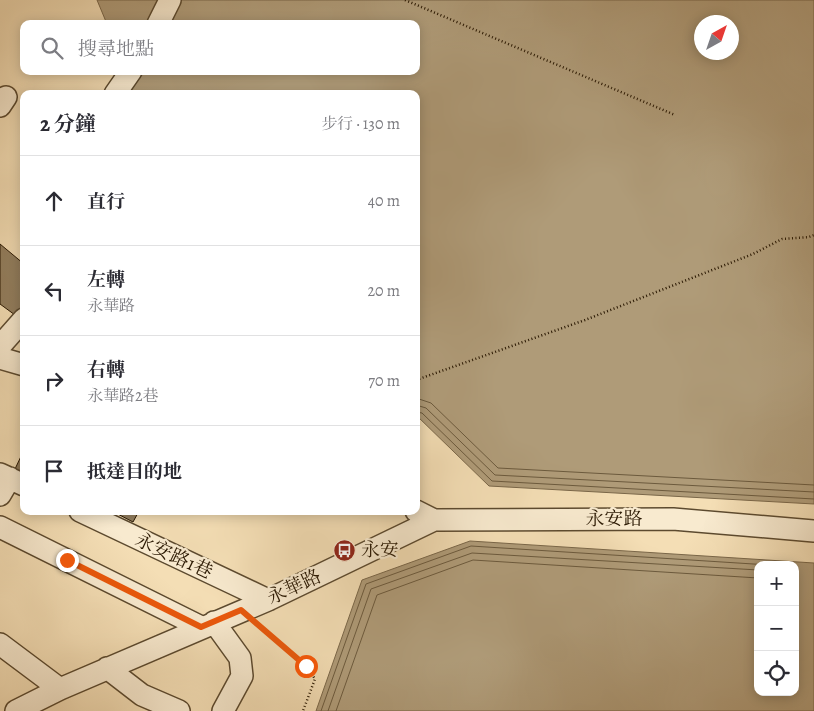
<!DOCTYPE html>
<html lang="zh-TW">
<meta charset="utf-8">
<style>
:root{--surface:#fff;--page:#f2f2f3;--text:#2b2b33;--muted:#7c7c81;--line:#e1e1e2}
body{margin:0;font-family:Alegreya,"Noto Serif TC",serif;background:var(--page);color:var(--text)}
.controls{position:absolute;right:15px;bottom:15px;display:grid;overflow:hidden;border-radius:10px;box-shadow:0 2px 12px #0003}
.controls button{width:45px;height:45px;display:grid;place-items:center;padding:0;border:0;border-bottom:1px solid var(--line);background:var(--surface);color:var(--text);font:25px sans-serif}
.compass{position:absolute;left:694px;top:15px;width:45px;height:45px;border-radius:50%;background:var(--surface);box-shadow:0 2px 12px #0003;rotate:40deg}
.stop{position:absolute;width:15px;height:15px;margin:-11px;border:4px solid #ea580c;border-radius:50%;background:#fff}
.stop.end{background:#ea580c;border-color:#fff;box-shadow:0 1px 5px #0008}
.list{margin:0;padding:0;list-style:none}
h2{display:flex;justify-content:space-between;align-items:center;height:65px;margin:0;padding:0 20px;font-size:21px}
h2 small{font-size:16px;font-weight:400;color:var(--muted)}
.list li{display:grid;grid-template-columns:32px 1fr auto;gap:15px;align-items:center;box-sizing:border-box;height:90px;padding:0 20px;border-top:1px solid var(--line)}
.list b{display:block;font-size:19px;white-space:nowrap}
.list p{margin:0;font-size:16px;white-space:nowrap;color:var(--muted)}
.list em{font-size:16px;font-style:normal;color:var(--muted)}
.icon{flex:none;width:28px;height:28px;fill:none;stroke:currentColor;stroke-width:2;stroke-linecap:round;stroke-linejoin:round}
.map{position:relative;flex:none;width:814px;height:711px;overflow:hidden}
.search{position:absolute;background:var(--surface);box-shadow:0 2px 12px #0003;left:20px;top:20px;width:400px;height:55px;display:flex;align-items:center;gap:12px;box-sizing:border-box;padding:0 18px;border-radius:10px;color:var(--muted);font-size:19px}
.panel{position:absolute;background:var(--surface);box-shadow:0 2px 12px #0003;left:20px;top:90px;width:400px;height:425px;border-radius:10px}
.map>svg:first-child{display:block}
</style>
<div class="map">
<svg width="814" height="711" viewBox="0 0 814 711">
<rect width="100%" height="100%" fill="#f4deb5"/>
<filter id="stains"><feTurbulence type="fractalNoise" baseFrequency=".004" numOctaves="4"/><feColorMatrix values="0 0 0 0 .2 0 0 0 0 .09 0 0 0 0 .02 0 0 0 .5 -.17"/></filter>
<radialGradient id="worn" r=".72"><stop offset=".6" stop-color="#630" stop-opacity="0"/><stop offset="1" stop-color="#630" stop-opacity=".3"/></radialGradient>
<path fill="#af9b78" stroke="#7a6749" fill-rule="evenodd" d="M97,0H814V504L489,486L416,415V94H133L126,71H416V24H107ZM702,22H732V52H702Z
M470,541L814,563V711H316L362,580ZM758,565H795V692H758Z"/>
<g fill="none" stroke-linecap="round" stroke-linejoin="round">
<path stroke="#6c5a3d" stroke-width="1" d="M416,398L431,403L498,468L814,485
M416,405L426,408L495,475L814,492
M416,412L422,413L492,481L814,499
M321,711L366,584L471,546L769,565
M328,711L371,589L472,553L758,570
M336,711L377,595L473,560L758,578"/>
</g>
<path fill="#937f5f" stroke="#2a1802" d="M0,244L24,264V304L15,315L0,304Z
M24,450V474L15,469Z
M112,511H139L133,522Z"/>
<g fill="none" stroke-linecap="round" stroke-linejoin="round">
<defs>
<path id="minor" d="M158,24L170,0
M115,94L131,71
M0,106L6,97
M0,346L24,319
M0,358L24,365
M0,474L24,485
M0,495L10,478
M80,511L268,600
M416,511L434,520L673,519L814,531
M0,527L201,627
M214,622L240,658L242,676L223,711
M0,644L60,689
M107,668L142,695L179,711
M16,711L60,689L268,600L434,520"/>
</defs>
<use href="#minor" stroke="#5c4a2f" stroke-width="24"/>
<path stroke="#2a1802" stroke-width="2.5" stroke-dasharray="1 2.5" stroke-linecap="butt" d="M405,0L675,115
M416,380L585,320L753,254L782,239L809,237L814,235
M257,625L306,666L315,679L303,711"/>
<use href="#minor" stroke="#f8eacf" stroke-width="21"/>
</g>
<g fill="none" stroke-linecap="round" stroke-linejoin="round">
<path stroke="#ea580c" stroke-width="6" d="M67,560L201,627L241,610L306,666"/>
</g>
<defs>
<symbol id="bus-disc" viewBox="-11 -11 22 22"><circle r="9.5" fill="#8f2418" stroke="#f8eacf"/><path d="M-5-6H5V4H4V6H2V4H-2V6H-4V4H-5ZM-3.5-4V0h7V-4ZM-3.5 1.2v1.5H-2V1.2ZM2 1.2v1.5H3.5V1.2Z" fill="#fff"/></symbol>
</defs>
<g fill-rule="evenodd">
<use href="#bus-disc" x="332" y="538" width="25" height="25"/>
</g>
<g text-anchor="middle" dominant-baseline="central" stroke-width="4.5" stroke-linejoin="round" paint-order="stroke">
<g font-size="19" fill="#2a1802" stroke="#f8eacf">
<text x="614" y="519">永安路</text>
<text transform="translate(174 556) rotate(25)">永安路1巷</text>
<text transform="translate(294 587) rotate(-25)">永華路</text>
</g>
<g font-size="19" fill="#2a1802" stroke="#f8eacf" text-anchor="start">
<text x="361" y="550">永安</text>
</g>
</g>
<rect width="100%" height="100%" filter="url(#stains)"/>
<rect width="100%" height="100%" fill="url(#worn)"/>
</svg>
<div class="controls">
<button>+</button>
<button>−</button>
<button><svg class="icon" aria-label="locate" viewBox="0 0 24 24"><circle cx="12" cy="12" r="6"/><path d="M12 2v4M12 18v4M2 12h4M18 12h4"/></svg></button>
</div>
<svg class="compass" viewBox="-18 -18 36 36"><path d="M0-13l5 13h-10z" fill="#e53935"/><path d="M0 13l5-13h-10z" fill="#7c7c81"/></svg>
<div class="stop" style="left:306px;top:666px"></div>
<div class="stop end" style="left:67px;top:560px"></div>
<div class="search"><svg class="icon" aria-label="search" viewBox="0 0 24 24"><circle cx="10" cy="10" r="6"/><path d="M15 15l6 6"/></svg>搜尋地點</div>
<section class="panel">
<h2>2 分鐘<small>步行 · 130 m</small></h2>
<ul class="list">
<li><svg class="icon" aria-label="ahead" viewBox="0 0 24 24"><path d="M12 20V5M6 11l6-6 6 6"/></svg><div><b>直行</b></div><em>40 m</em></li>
<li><svg class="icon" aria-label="left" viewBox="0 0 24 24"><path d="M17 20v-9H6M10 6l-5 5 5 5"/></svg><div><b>左轉</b><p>永華路</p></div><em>20 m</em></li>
<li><svg class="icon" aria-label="right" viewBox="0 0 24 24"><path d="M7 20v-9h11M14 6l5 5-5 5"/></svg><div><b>右轉</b><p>永華路2巷</p></div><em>70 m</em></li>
<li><svg class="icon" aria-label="arrive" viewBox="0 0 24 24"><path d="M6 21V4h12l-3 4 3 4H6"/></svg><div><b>抵達目的地</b></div></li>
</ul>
</section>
</div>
